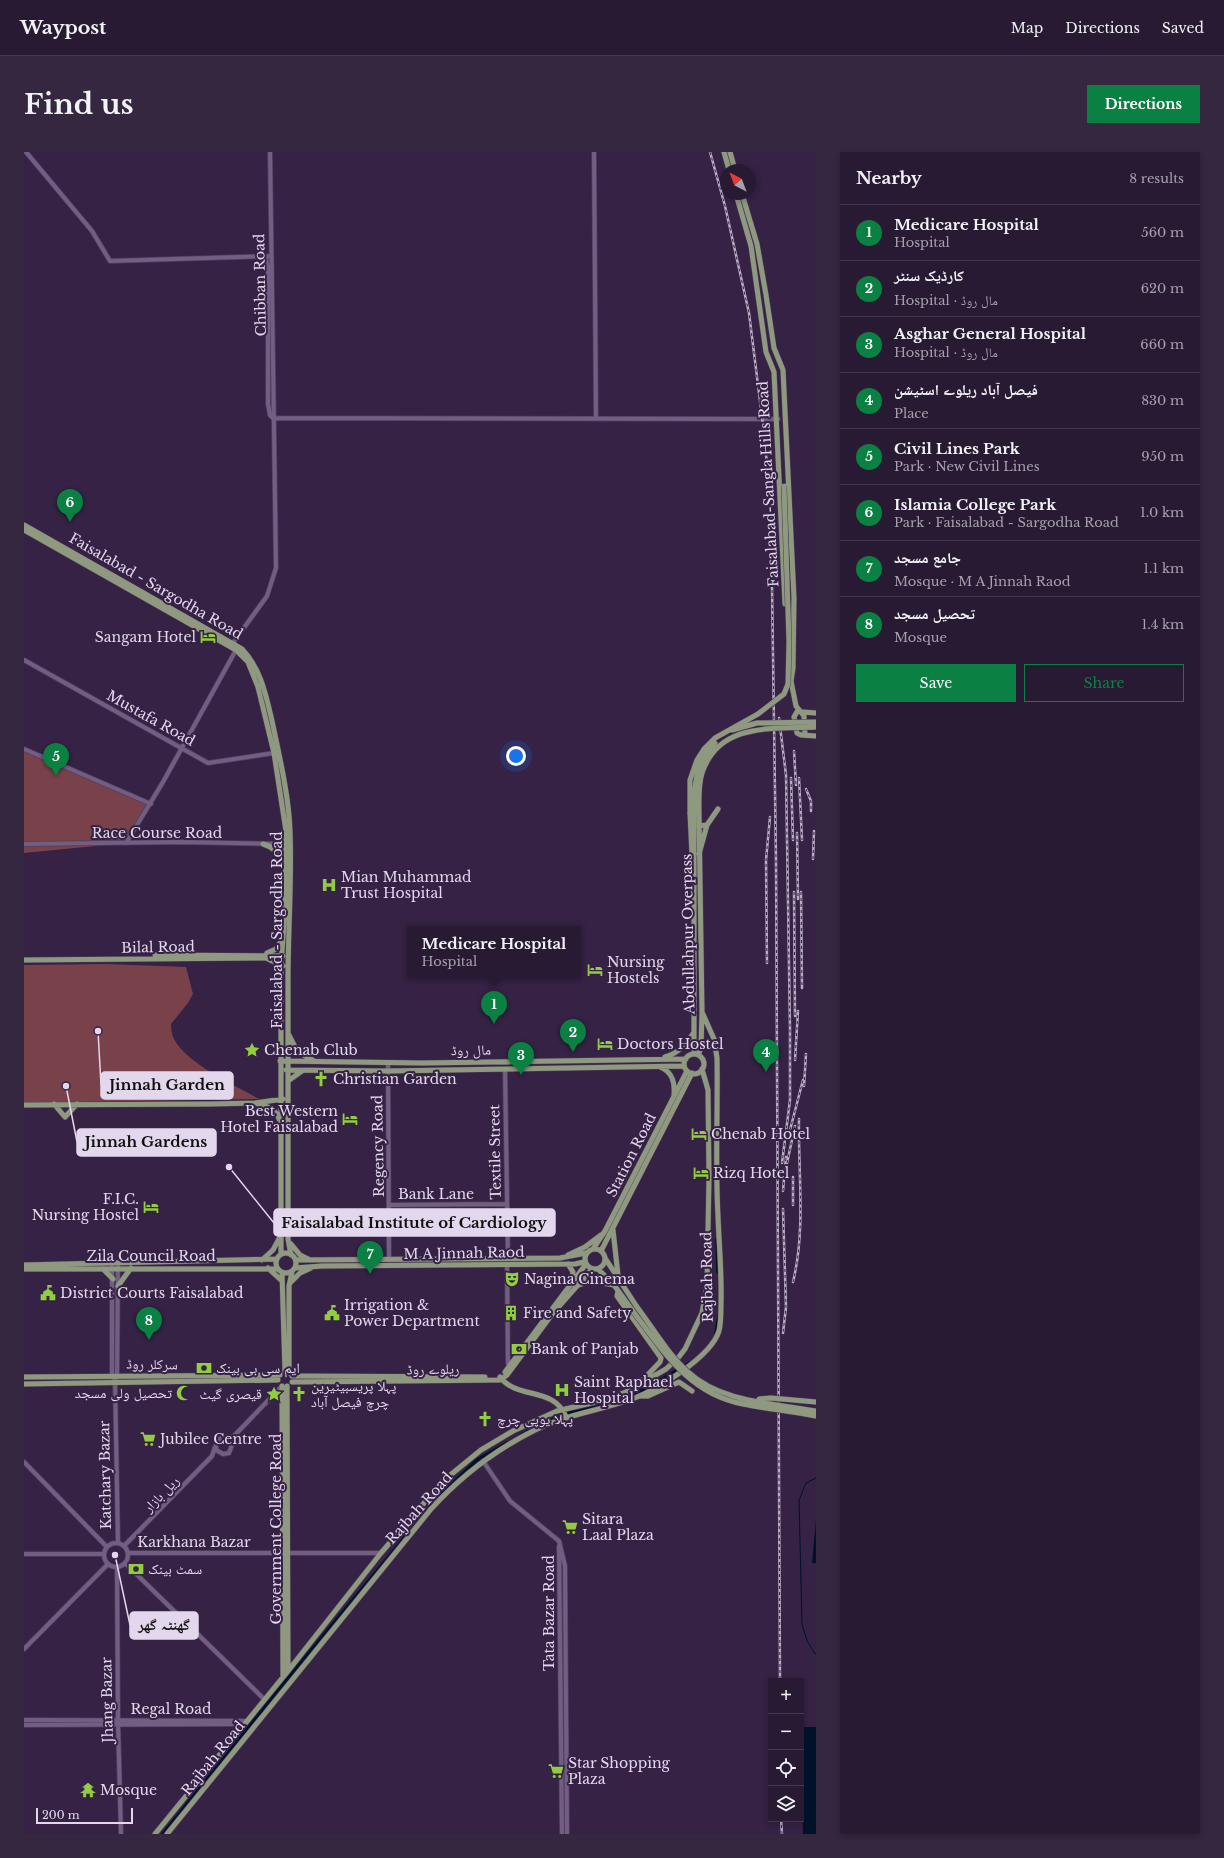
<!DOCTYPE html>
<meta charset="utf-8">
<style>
:root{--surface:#281a33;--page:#34273f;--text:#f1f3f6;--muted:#a5a1ac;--line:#44384e;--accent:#0b8043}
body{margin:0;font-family:"Libre Baskerville","Noto Naskh Arabic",serif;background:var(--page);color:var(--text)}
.controls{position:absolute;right:12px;bottom:12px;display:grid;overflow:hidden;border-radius:0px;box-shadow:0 2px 6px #0003}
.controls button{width:36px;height:36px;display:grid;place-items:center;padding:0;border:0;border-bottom:1px solid var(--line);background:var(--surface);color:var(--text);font:20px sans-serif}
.compass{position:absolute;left:696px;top:12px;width:36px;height:36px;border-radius:50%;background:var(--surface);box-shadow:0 2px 6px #0003;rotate:318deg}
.scale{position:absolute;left:12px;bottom:10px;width:97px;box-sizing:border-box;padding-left:4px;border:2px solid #e2d7ed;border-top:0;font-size:11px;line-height:14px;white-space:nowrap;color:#e2d7ed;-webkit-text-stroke:3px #352244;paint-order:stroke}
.you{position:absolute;left:492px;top:604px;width:14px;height:14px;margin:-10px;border:3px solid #fff;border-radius:50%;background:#1a73e8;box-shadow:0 0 0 6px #1a73e833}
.badge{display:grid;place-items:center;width:26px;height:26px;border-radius:50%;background:var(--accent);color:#fff;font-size:13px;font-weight:700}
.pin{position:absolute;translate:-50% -33px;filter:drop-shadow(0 1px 2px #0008)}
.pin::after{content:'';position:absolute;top:21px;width:14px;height:12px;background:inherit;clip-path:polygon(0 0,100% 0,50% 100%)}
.popup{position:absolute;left:383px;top:774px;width:174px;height:52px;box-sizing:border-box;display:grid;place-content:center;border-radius:0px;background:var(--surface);filter:drop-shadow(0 1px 3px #0005);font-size:13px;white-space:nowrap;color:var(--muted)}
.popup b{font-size:15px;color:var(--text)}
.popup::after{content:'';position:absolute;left:50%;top:100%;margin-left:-8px;border:8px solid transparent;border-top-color:var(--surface)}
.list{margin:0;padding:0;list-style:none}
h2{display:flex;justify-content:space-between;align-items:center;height:52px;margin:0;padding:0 16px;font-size:17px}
h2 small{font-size:13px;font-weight:400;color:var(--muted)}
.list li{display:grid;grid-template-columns:26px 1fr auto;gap:12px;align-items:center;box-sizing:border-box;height:56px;padding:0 16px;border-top:1px solid var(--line)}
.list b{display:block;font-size:15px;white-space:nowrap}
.list p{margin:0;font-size:13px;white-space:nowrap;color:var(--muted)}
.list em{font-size:13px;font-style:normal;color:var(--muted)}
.actions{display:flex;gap:8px;padding:12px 16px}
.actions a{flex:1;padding:9px 0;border:1px solid var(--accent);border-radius:0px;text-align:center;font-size:14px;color:var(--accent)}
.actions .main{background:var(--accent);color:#fff}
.icon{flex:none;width:22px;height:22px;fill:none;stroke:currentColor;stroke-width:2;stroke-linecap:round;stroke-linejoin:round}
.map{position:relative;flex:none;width:792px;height:1682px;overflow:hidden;border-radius:0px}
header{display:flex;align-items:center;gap:24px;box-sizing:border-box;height:56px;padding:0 20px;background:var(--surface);border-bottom:1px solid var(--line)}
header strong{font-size:19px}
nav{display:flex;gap:22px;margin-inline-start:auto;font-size:14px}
.intro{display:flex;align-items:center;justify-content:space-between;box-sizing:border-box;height:96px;padding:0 24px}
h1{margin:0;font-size:28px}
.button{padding:10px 18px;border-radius:0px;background:var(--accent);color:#fff;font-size:14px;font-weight:700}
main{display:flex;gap:24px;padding:0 24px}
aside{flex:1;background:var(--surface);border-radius:0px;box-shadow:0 2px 6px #0003}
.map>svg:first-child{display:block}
</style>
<header>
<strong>Waypost</strong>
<nav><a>Map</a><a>Directions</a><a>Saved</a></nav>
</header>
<div class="intro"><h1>Find us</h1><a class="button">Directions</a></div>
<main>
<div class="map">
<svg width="792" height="1682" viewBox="0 0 792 1682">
<rect width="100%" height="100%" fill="#352244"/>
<path fill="#79424b" d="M0,596L127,652L102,691L0,701Z
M82,812L162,815L169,842L164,851L147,872C147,877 148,883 150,887C163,912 211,933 235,947L0,951V813Z"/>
<path fill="#00122a" d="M792,1368V1411H788Z
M777,1575H792V1682H779Z"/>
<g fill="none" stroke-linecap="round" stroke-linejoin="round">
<path stroke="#00122a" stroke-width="1" d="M792,1326L782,1331L775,1348L778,1472L783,1489L792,1503"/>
<path stroke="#00122a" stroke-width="3.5" d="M693,1087L694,1120
M692,1181L695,1164
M609,1244L666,1211
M497,1283L538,1263L579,1254
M417,1343L453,1308L483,1291
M139,1682L270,1519L382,1384"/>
<defs>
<path id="minor" d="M2,0L68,79L86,109L247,104
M570,0L572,266
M241,104L244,115V252L246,263L249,266
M249,266L754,267
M209,491L243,444L252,416L246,0
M0,508L184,611L250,601
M0,597L127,652
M102,691L139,630L212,498
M0,692L155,690L264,692
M364,911L365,1108
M481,917L484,1107
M366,1053L483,1052
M88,1111V1223L91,1229L94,1391
M483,1113L484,1211L485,1214
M93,1226L94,1111
M202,1285L206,1288L208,1293L205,1301L199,1302L192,1298V1290L199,1285H209
M208,1293L209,1285L258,1234
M459,1309L486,1349L535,1389
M0,1310L83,1395
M535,1389L541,1414L543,1682
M80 1403a12 12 0 1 1 24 0a12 12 0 1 1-24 0Z
M100,1394L188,1304L191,1295
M535,1394L538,1682
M104,1401H357
M0,1402H80
M101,1411L240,1547
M93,1415L94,1569L97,1682
M0,1497L84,1412
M0,1568L223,1569
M0,1573L220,1572"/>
<path id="major" d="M700,0L705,18
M706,0L711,18
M712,42L727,94L742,200L750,220L761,452
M718,42L733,92L742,143L750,196L759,218L770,446L769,516L767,529L772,554L780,564L781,583
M0,373L218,497C237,517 242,543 248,569C255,602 265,645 266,679C268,728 264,777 264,827C264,913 264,1000 264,1087L267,1103
M0,378L212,498L224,510L234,535L250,601L262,679L261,756L257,813V1102
M774,558L770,565L773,581L777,583L792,584
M778,560L792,561
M666,661L668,703
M670,661V902
M675,674L683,673L694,657
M239,692C250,695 257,703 261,713
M675,702L683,673
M243,801L252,797L257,789
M131,803L259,804
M0,808L242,806L259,814
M265,883L273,899L290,909
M660 912a10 10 0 1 1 20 0a10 10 0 1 1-20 0Z
M674,903L677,896L678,860L675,661
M641,905C655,901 663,892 670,880
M256,909L398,911L662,907
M636,915C649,920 651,931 650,943
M262,918L364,919L660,914
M264,929L278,919
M30,952L41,965L53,952
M234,952C243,954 253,958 255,967
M0,953L187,952L231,951L259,947
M589,1078L594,1123
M267,1092L276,1103L284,1107
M561 1107a10 10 0 1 1 20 0a10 10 0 1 1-20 0Z
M569,1097L581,1079L663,919
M577,1099L668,921
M252 1111a10 10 0 1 1 20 0a10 10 0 1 1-20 0Z
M544,1103L561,1095L577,1083
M581,1106L613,1155
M238,1108L249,1098L256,1085
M272,1108L536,1106L562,1101
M544,1112L549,1120L547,1129
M0,1113L253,1107
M244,1116L258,1129
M271,1116L298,1114L551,1112L560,1110
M0,1117H253
M79,1117L89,1127
M574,1117L590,1133L608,1158
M258,1121L261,1220
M266,1131L276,1121L287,1116
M94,1134L107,1116
M551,1134L567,1129L590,1133
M594,1139L593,1144L637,1206L636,1210L615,1232
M481,1220L562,1112
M265,1221V1134L268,1120
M268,1224L461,1225
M0,1225L256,1223
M476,1225C493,1248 530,1234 542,1265
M268,1230L476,1228L483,1223L529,1161L568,1117
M0,1232L254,1228
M258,1234L259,1525
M263,1234L264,1519
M617,1244H624L655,1230L668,1239
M131,1682L264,1519L357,1401L419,1329L457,1298L489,1279L533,1259L580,1248L602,1240L642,1217L654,1206L661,1197L678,1161L683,1134L685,1025L684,938L678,917
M143,1682L407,1357C437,1324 471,1298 511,1278C543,1262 575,1259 608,1247C633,1238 687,1205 695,1179C697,1171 697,1161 697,1152C698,1122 695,1093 694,1064C691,1012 694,958 693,906L690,887L678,860"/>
</defs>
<use href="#minor" stroke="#503f5c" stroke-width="5.5"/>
<use href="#major" stroke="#503f5c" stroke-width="6"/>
<use href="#minor" stroke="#725d83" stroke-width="4"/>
<use href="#major" stroke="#8e9980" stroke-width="5"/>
<defs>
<path id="rail" d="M686,0L701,54L725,161L741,289L747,366L752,708L756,1529
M755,566L762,623L766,877V948L758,1011
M770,599L772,633
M767,626L769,688
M775,626L778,688
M782,637L787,649V659
M773,681L774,747
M789,707L790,679
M770,740L771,864
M777,740L778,836
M743,811L742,708L746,665
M771,908L774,859
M780,934L782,902
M766,978L779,928
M763,1011L771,974
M759,1039L762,1005
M769,1053V1025
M759,1057L762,1155L759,1181
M769,1130C782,1077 774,1021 775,967
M757,1667L758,1682"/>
</defs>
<use href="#rail" stroke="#b9acc5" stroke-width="2.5"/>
<use href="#rail" stroke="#352244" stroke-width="1" stroke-dasharray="3" stroke-linecap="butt"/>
<defs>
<path id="major-bridge" d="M708,578L733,571L792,570
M666,661V628L673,608L680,597L691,586L734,562L760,542L764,532L765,490L760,334
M670,661C670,635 671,610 691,591
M675,661C675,648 674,634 678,621C695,570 749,577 792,575
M613,1155C629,1176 643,1201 663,1219C697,1251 749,1251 792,1259
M608,1158C639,1199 665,1242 719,1252C743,1257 768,1259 792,1264
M735,1247L747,1246L792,1250"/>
</defs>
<use href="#major-bridge" stroke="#503f5c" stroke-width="6" stroke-linecap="butt"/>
<use href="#major-bridge" stroke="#8e9980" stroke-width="5"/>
</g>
<defs>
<symbol id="hotel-bare" viewBox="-9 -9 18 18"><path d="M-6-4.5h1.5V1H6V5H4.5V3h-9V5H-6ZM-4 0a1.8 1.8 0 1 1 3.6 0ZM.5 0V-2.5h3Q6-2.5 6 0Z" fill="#91cd3f" stroke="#352244" stroke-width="2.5" paint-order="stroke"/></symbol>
<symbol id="hospital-bare" viewBox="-9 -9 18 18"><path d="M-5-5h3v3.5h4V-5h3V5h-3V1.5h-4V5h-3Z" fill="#91cd3f" stroke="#352244" stroke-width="2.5" paint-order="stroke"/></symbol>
<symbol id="sight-bare" viewBox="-9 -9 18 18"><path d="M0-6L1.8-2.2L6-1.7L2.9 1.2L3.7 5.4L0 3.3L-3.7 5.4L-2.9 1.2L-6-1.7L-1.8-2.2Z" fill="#91cd3f" stroke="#352244" stroke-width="2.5" paint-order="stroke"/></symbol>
<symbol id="church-bare" viewBox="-9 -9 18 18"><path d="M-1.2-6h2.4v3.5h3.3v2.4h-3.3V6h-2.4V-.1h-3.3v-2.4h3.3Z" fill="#91cd3f" stroke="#352244" stroke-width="2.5" paint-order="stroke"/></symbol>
<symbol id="theatre-bare" viewBox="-9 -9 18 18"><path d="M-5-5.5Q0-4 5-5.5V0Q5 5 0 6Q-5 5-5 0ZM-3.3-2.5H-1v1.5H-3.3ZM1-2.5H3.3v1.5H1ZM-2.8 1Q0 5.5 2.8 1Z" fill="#91cd3f" stroke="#352244" stroke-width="2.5" paint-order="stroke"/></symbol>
<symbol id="civic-bare" viewBox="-9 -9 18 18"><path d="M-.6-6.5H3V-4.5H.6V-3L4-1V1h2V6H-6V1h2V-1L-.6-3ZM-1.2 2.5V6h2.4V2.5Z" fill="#91cd3f" stroke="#352244" stroke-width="2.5" paint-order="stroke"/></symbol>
<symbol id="building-bare" viewBox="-9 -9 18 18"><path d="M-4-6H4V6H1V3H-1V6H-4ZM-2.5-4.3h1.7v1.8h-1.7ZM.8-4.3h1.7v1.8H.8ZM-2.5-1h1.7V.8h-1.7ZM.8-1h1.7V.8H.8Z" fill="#91cd3f" stroke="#352244" stroke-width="2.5" paint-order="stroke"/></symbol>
<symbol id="bank-bare" viewBox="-9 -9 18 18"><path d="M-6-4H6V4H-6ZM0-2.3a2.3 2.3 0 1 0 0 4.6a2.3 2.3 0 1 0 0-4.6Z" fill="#91cd3f" stroke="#352244" stroke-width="2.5" paint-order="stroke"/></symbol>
<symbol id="mosque-bare" viewBox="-9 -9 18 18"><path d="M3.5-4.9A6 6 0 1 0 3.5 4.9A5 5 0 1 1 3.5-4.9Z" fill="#91cd3f" stroke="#352244" stroke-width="2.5" paint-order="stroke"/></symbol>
<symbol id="supermarket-bare" viewBox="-9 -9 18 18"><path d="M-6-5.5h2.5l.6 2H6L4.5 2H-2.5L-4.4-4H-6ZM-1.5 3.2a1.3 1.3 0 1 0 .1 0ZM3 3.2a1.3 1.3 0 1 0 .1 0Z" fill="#91cd3f" stroke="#352244" stroke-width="2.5" paint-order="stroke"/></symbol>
<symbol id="temple-bare" viewBox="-9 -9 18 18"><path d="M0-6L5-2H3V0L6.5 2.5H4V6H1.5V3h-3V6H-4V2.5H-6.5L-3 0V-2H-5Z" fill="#91cd3f" stroke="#352244" stroke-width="2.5" paint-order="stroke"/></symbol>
</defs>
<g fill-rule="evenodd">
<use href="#hotel-bare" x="173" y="474" width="22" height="22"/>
<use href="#hospital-bare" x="294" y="722" width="22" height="22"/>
<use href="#hotel-bare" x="560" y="807" width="22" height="22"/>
<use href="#hotel-bare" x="570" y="881" width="22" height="22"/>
<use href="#sight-bare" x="217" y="887" width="22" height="22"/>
<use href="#church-bare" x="286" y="916" width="22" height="22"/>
<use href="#hotel-bare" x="315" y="956" width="22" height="22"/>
<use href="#hotel-bare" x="664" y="971" width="22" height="22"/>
<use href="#hotel-bare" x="666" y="1010" width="22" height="22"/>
<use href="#hotel-bare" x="116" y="1044" width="22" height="22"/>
<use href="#theatre-bare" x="477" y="1116" width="22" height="22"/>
<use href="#civic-bare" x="13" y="1130" width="22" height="22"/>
<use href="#civic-bare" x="297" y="1150" width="22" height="22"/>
<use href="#building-bare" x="476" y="1150" width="22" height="22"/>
<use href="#bank-bare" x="484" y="1186" width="22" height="22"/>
<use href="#bank-bare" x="169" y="1205" width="22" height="22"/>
<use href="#hospital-bare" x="527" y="1227" width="22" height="22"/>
<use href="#mosque-bare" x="149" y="1230" width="22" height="22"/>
<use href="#sight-bare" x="239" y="1231" width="22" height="22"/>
<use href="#church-bare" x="264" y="1231" width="22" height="22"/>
<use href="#church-bare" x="450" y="1256" width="22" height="22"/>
<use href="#supermarket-bare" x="113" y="1276" width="22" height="22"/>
<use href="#supermarket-bare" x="535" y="1364" width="22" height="22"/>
<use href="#bank-bare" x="101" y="1406" width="22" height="22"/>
<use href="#supermarket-bare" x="521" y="1608" width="22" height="22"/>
<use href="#temple-bare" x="53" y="1627" width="22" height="22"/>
</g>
<g text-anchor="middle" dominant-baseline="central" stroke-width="4" stroke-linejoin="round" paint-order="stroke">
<g font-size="14" fill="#e2d7ed" stroke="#352244">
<text transform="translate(236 133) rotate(-91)">Chibban Road</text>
<text transform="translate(744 332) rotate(-93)">Faisalabad-Sangla Hills Road</text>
<text transform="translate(132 434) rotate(30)">Faisalabad - Sargodha Road</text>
<text transform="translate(127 566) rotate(29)">Mustafa Road</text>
<text x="133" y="681">Race Course Road</text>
<text transform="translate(253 778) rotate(-90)">Faisalabad - Sargodha Road</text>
<text transform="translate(664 782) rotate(-91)">Abdullahpur Overpass</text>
<text transform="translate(134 795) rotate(-1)">Bilal Road</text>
<text transform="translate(447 898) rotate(-1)">مال روڈ</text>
<text transform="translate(354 994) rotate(-91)">Regency Road</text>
<text transform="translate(471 1000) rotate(-91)">Textile Street</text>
<text transform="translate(607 1003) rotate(-63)">Station Road</text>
<text x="412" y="1042">Bank Lane</text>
<text transform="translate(440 1101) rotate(-1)">M A Jinnah Raod</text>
<text x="127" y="1104">Zila Council Road</text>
<text transform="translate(683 1125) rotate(-91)">Rajbah Road</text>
<text transform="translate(128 1212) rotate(1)">سرکلر روڈ</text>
<text transform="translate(409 1217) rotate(-1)">ریلوے روڈ</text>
<text transform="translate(81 1323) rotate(-91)">Katchary Bazar</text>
<text transform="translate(137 1342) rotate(-46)">ریل بازار</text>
<text transform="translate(395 1356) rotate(-48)">Rajbah Road</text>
<text transform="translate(252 1377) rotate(-90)">Government College Road</text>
<text x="170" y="1390">Karkhana Bazar</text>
<text transform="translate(525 1461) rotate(-90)">Tata Bazar Road</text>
<text transform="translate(83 1548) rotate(-91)">Jhang Bazar</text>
<text x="147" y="1557">Regal Road</text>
<text transform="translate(189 1606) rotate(-51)">Rajbah Road</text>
</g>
<g font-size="14" fill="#e2d7ed" stroke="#352244" text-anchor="start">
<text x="172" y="485" text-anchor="end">Sangam Hotel</text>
<text x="317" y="725">Mian Muhammad<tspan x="317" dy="16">Trust Hospital</tspan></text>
<text x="583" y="810">Nursing<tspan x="583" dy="16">Hostels</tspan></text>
<text x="593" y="892">Doctors Hostel</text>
<text x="240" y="898">Chenab Club</text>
<text x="309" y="927">Christian Garden</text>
<text x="314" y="959" text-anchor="end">Best Western<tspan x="314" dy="16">Hotel Faisalabad</tspan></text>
<text x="687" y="982">Chenab Hotel</text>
<text x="689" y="1021">Rizq Hotel</text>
<text x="115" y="1047" text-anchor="end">F.I.C.<tspan x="115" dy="16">Nursing Hostel</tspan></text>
<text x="500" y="1127">Nagina Cinema</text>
<text x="36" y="1141">District Courts Faisalabad</text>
<text x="320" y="1153">Irrigation &amp;<tspan x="320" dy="16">Power Department</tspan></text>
<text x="499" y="1161">Fire and Safety</text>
<text x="507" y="1197">Bank of Panjab</text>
<text x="192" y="1216">ایم سی بی بینک</text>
<text x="550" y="1230">Saint Raphael<tspan x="550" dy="16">Hospital</tspan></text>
<text x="287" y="1234">پہلا پریسبیٹیرین<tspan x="287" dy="16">چرچ فیصل آباد</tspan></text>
<text x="148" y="1241" text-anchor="end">تحصیل ولی مسجد</text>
<text x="238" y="1242" text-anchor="end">قیصری گیٹ</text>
<text x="473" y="1267">پہلا یوپی چرچ</text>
<text x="136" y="1287">Jubilee Centre</text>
<text x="558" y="1367">Sitara<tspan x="558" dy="16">Laal Plaza</tspan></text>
<text x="124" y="1417">سمٹ بینک</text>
<text x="544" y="1611">Star Shopping<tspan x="544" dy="16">Plaza</tspan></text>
<text x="76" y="1638">Mosque</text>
</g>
</g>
<path fill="none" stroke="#e2d7ed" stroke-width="1.5" d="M74 879L77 933M42 934L53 990M205 1015L250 1071M91 1403L106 1473"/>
<g fill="#e2d7ed" stroke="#352244" stroke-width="1.5">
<circle cx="74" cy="879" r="4"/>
<circle cx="42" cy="934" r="4"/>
<circle cx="205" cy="1015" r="4"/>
<circle cx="91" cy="1403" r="4"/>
</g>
<g fill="#e2d7ed" stroke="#e2d7ed" stroke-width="1.5">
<rect x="77" y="920" width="132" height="27" rx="4"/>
<rect x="53" y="977" width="139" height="27" rx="4"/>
<rect x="250" y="1057" width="281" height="27" rx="4"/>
<rect x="106" y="1460" width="68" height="27" rx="4"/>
</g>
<g font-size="15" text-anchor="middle" font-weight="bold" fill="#111">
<text x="143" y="938">Jinnah Garden</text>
<text x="122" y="995">Jinnah Gardens</text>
<text x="390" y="1076">Faisalabad Institute of Cardiology</text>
<text x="140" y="1478">گھنٹہ گھر</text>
</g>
</svg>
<div class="controls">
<button>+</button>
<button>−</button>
<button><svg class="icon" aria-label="locate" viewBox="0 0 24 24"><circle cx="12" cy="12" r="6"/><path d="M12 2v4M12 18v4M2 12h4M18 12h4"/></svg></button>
<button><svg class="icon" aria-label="layers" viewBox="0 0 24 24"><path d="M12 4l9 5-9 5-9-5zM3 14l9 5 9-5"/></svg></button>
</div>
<svg class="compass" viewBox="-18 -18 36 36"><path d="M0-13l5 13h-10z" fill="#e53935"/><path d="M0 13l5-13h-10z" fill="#a5a1ac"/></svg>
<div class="scale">200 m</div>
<div class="you"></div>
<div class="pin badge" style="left:470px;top:872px">1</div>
<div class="popup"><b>Medicare Hospital</b>Hospital</div>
<div class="pin badge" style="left:549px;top:900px">2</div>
<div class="pin badge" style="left:497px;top:923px">3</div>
<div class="pin badge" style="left:742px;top:920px">4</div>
<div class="pin badge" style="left:32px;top:624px">5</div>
<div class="pin badge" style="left:46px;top:370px">6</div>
<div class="pin badge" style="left:346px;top:1122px">7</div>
<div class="pin badge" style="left:125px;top:1188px">8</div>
</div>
<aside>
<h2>Nearby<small>8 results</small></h2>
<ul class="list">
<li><span class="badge">1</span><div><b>Medicare Hospital</b><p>Hospital</p></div><em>560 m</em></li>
<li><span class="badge">2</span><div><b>کارڈیک سنٹر</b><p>Hospital · مال روڈ</p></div><em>620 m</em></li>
<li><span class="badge">3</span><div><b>Asghar General Hospital</b><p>Hospital · مال روڈ</p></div><em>660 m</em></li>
<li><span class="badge">4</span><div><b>فیصل آباد ریلوے اسٹیشن</b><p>Place</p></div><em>830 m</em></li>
<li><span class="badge">5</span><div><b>Civil Lines Park</b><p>Park · New Civil Lines</p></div><em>950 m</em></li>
<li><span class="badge">6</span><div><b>Islamia College Park</b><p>Park · Faisalabad - Sargodha Road</p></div><em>1.0 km</em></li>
<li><span class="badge">7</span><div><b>جامع مسجد</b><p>Mosque · M A Jinnah Raod</p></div><em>1.1 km</em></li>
<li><span class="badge">8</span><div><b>تحصیل مسجد</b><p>Mosque</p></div><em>1.4 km</em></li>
</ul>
<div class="actions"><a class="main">Save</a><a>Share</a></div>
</aside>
</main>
